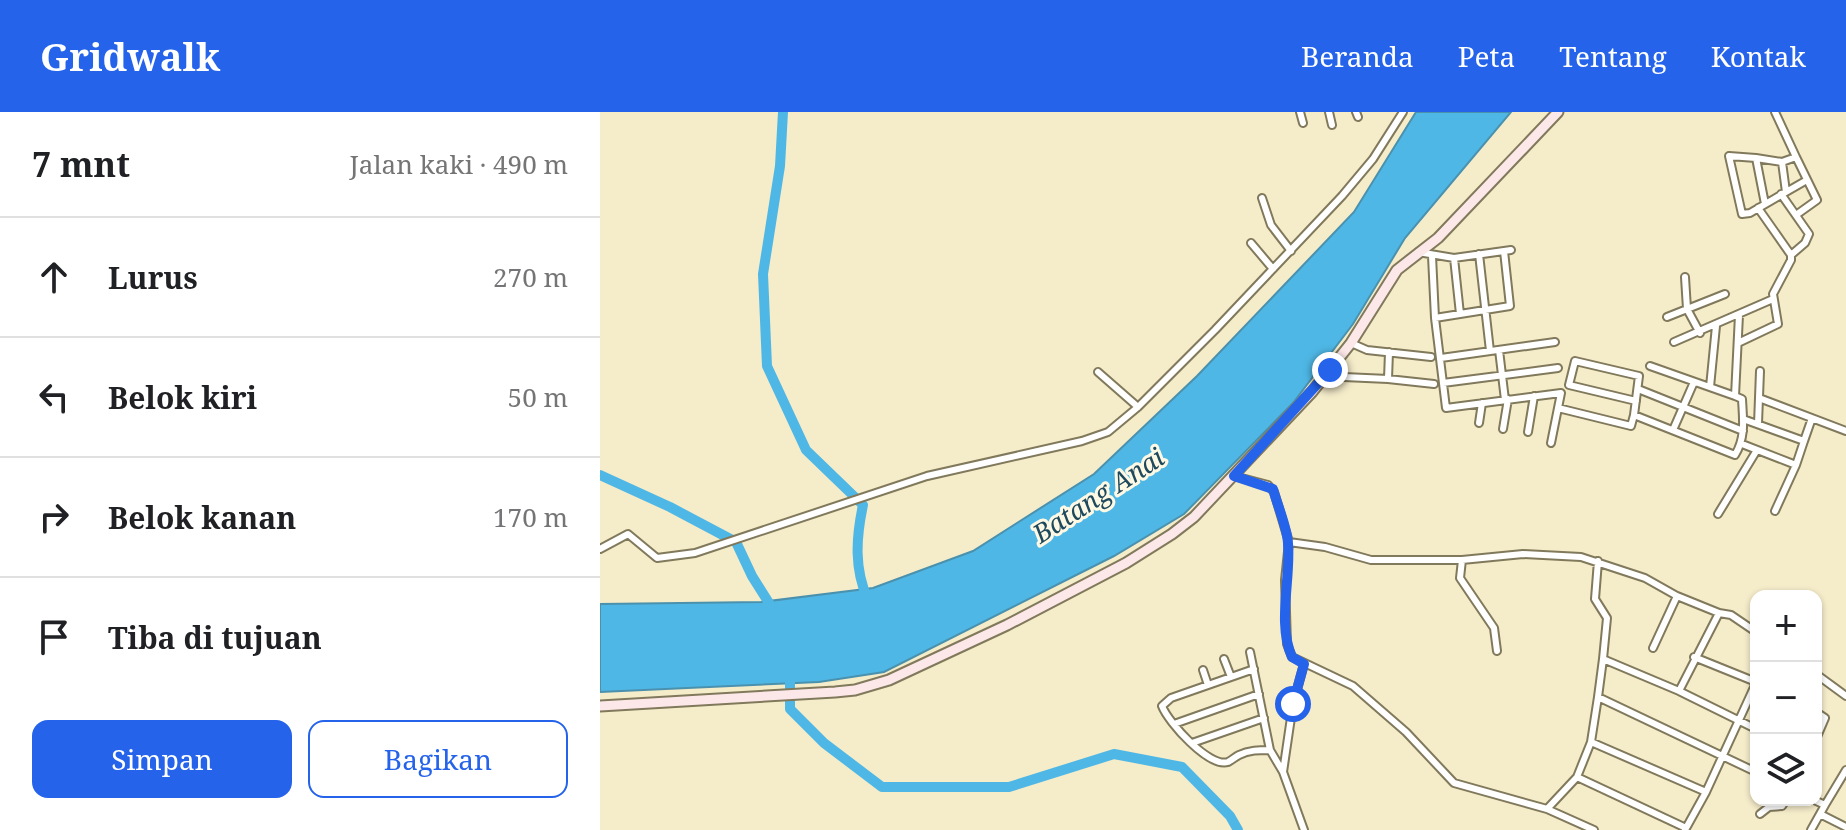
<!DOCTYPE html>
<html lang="id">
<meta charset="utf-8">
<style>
:root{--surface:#fff;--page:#f2f2f2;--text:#202124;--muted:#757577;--line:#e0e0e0;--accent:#2563eb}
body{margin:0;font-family:"Noto Serif",serif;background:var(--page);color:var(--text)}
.controls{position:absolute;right:24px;bottom:24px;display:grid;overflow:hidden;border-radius:16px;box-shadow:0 2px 6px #0004}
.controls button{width:72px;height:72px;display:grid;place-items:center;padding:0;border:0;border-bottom:2px solid var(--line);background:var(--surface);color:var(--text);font:40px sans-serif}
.stop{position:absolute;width:24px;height:24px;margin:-18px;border:6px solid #2563eb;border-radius:50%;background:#fff}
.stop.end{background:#2563eb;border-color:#fff;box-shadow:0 2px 8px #0008}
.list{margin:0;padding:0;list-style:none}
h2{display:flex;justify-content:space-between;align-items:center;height:104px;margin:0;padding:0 32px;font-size:34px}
h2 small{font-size:26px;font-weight:400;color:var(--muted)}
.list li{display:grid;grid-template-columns:52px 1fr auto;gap:24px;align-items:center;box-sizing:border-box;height:120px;padding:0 32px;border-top:2px solid var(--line)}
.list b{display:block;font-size:30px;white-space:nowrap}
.list em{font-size:26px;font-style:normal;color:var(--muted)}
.actions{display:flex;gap:16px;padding:24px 32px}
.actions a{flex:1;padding:18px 0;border:2px solid var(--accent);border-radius:16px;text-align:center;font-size:28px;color:var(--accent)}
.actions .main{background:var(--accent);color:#fff}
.icon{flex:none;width:44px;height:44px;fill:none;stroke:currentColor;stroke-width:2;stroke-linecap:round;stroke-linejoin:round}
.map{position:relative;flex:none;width:1246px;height:718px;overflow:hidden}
header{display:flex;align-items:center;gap:48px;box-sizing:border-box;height:112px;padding:0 40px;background:var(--accent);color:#fff}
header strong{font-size:38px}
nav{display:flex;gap:44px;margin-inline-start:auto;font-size:28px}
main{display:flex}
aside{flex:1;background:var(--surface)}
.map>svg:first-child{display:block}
</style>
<header>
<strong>Gridwalk</strong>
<nav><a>Beranda</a><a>Peta</a><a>Tentang</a><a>Kontak</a></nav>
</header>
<main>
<aside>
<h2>7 mnt<small>Jalan kaki · 490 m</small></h2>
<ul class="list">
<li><svg class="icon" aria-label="ahead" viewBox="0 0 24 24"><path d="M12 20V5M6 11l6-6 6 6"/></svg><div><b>Lurus</b></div><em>270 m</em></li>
<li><svg class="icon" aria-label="left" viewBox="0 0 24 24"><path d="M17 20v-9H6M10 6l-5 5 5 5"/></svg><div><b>Belok kiri</b></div><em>50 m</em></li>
<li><svg class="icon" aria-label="right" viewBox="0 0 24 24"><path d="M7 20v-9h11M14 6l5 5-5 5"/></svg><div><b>Belok kanan</b></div><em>170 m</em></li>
<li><svg class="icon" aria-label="arrive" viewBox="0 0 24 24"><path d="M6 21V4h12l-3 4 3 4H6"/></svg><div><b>Tiba di tujuan</b></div></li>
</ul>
<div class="actions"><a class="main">Simpan</a><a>Bagikan</a></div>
</aside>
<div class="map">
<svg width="1246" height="718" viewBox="0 0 1246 718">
<rect width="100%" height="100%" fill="#f5ecca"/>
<path fill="#4fb7e5" stroke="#4a91ae" stroke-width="2" d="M816,0H911L805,126L753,212L693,291L584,402L514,444L284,560L219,570L0,580V492L161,490L273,476L373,439L494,362L597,264L754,100Z"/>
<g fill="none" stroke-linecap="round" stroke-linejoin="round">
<path stroke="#4fb7e5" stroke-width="10" d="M183,0L180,54L163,162L167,254L206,338L263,393C256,426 254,457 268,488
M0,363L70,395L136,430L152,464L174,499
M190,558V597L224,631L282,675H409L514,642L582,655L630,704L638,718"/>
<defs>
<path id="street" d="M700,0L703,11
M729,0L732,13
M756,0L758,5
M1196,45L1217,88L1196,103
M1156,46L1182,50
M1186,80L1207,68
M1181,82L1209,122L1205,131L1191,143
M662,86L671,113L691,139
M1165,92L1156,46L1129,44L1142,102L1150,101L1186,80L1182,50L1196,45L1175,0
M651,131L673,157
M818,140L854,146L911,138
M879,142L890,239
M832,144L835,206L846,296L961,281L951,331
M854,146L860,202
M1085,165L1087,197L1100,221
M1067,205L1125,182
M835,206L910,194L904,139
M1074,230L1173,187
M1140,230L1178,212L1173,182L1191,148V143L1158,96
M751,231L767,238L831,245
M899,238L905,288
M841,246L955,230
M1050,254L1135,284
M730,258L744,265L788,267L789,240
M498,260L538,295
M788,267L834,272
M843,271L958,256
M1110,275L1116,214
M1038,277L1143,319
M1159,286L1246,319
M1036,289L969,273L975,249L1039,264L1034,303L1135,343C1146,325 1143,307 1142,287L1135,284L1139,203
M958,296L1031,314L1034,303
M1143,307L1204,329L1212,306
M879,311L882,291
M1158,312L1160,259
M903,317L908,287
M1073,318L1094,270
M928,320L934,284
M1142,332L1196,353L1204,329
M634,364L668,373L674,380L689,430L685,468L687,532L692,545L753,574L806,620L854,671L947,697L994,718
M1175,399L1196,353
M1118,402L1157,338
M689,430L725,435L771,448H862
M0,437L28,422L57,446L95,441L327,364L482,329L508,320L538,295L615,218L742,84L773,47L803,0
M998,449L995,487L1007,506L1003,547L1079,579L1119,501L1131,503L1156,520
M1053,536L1077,484
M897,539L894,516L860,466L862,448L923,442L981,445L1045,466L1077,484L1119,501
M650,540L670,638L683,660
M1094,545L1156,570
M624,547L631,565
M1003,547L998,585L1156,660
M704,552L693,592L683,660L704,718
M654,557L571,586L562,594C568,610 609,656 628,650C632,648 635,645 639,643C649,638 659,638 670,638
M603,558L608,573
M1216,562L1246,584
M1079,579L1156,617
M998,585L991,630L977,665L1086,716
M1216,600L1225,606L1216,627
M574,612L659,582
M991,630L1106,680
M592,631L664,606
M1225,693L1246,658
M947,697L977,665
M1160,702L1169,695L1182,694L1186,688
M1220,702L1246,715
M1085,718L1106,680L1156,571
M1211,718L1225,693L1214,688"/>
<path id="secondary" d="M0,594L235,580L255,578L289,568L407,513L526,451L572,422L594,405L712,280L751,231L797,158L838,126L958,0"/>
</defs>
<use href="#street" stroke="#81795b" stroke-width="10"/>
<use href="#secondary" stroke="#81795b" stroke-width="13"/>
<use href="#street" stroke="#fff" stroke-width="6"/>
<use href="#secondary" stroke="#fde8e9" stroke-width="9"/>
</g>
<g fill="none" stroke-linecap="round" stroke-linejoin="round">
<path stroke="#2563eb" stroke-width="10" d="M693,592L704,552L692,545C677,512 691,466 688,432C688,418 677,392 673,377L634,364L730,258"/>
</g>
<g text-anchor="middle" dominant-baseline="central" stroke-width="6" stroke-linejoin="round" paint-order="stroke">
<g font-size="26" font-style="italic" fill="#1f4a5e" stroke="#fef9e5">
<text transform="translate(498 383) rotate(-33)">Batang Anai</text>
</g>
</g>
</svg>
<div class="controls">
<button>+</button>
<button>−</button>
<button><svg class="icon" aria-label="layers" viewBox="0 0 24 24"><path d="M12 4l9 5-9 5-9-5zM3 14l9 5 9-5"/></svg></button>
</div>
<div class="stop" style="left:693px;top:592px"></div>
<div class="stop end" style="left:730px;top:258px"></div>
</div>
</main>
